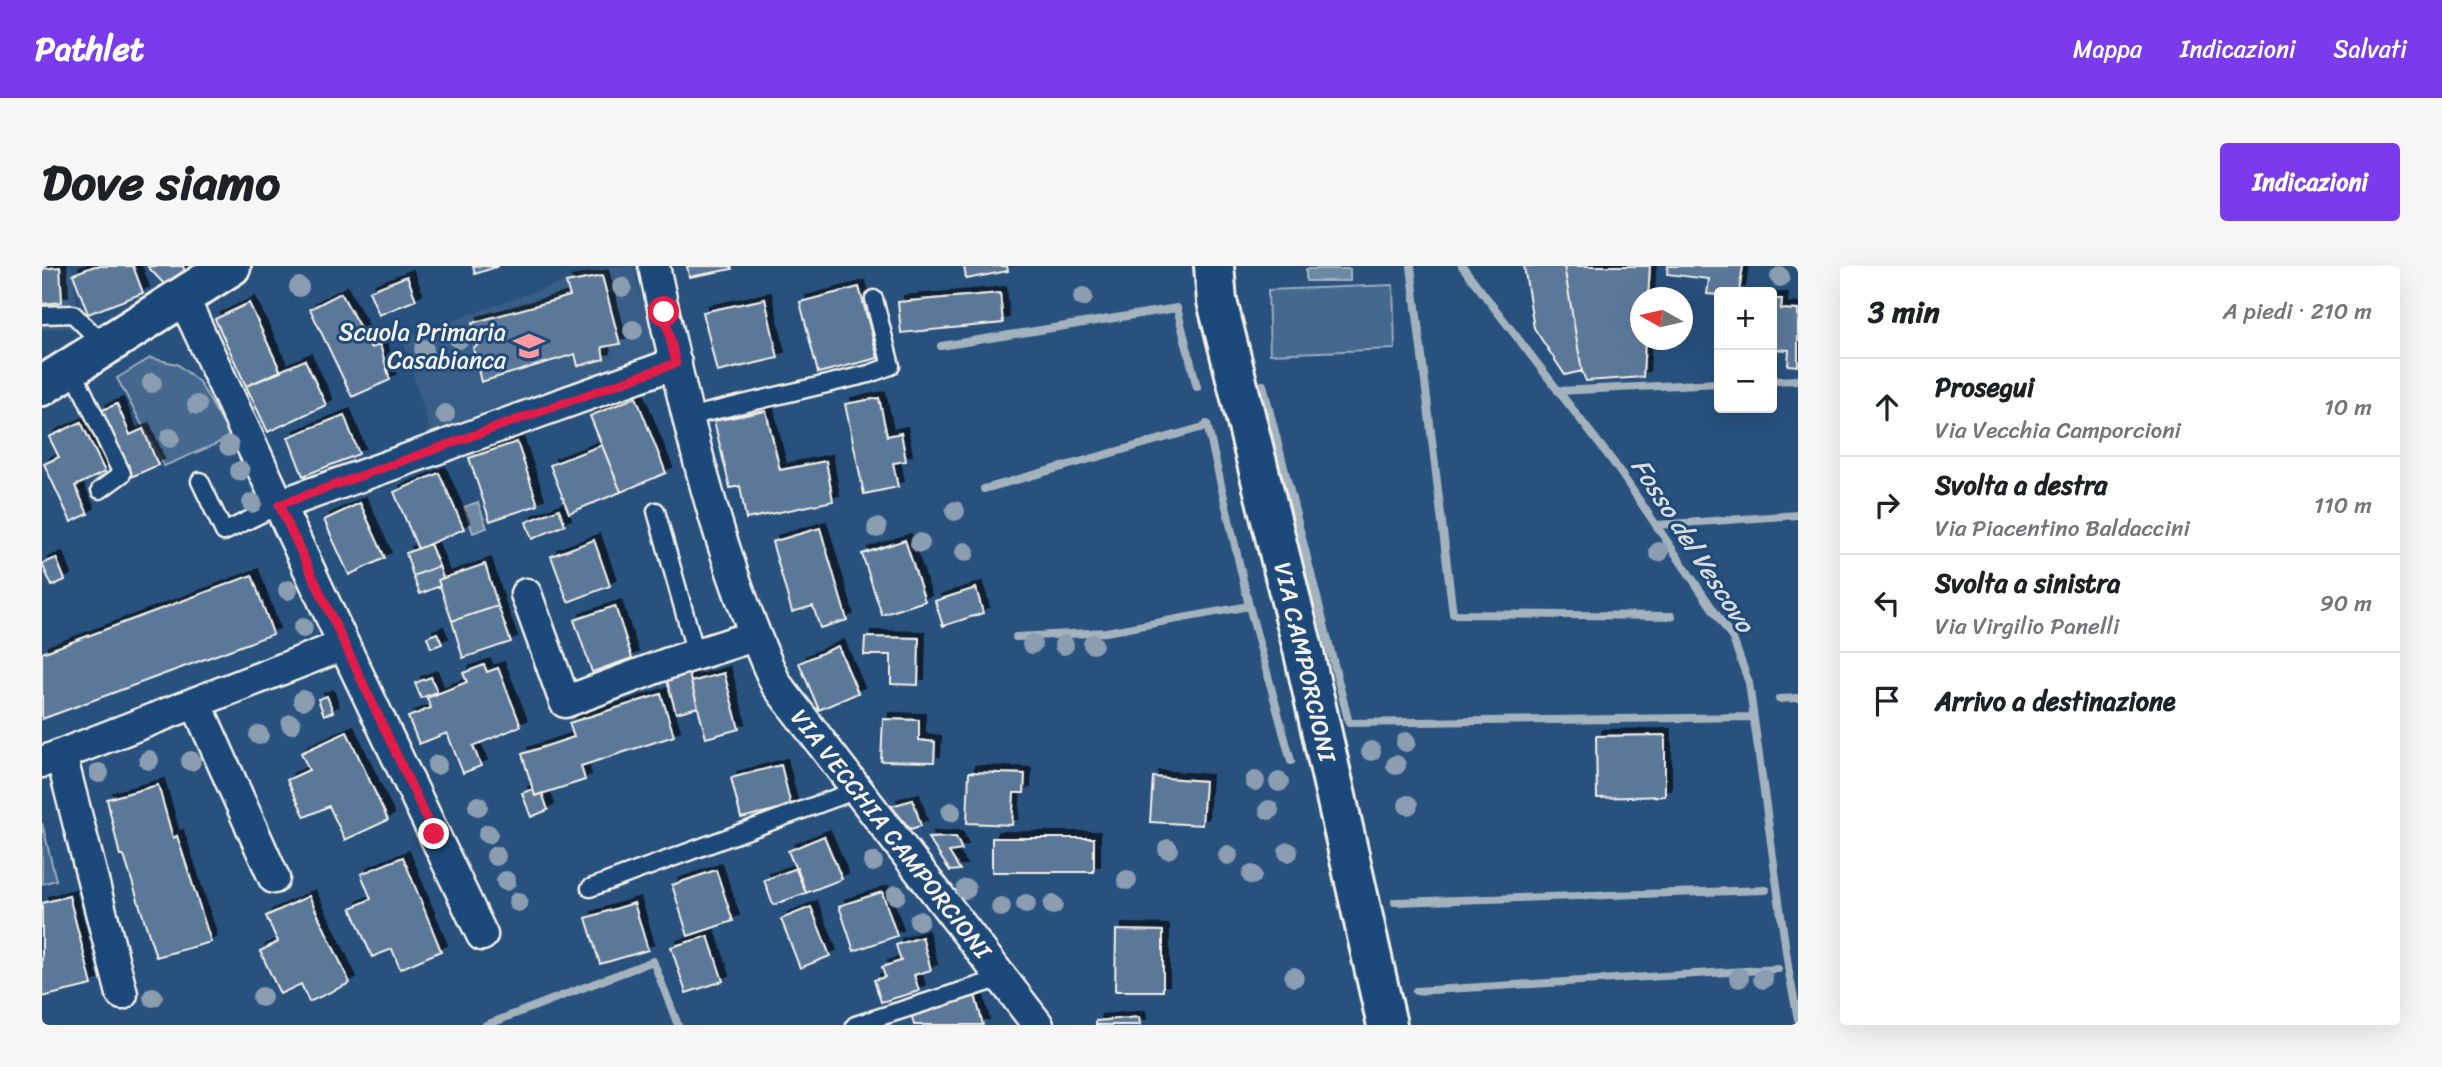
<!DOCTYPE html>
<html lang="it">
<meta charset="utf-8">
<style>
:root{--surface:#fff;--page:#f6f6f6;--text:#202124;--muted:#757577;--line:#e0e0e0;--accent:#7c3aed}
body{margin:0;font-family:Sriracha,sans-serif;background:var(--page);color:var(--text)}
.controls{position:absolute;right:21px;top:21px;display:grid;overflow:hidden;border-radius:7px;box-shadow:0 7px 28px #0002}
.controls button{width:63px;height:63px;display:grid;place-items:center;padding:0;border:0;border-bottom:2px solid var(--line);background:var(--surface);color:var(--text);font:35px sans-serif}
.compass{position:absolute;left:1588px;top:21px;width:63px;height:63px;border-radius:50%;background:var(--surface);box-shadow:0 7px 28px #0002;rotate:278deg}
.stop{position:absolute;width:21px;height:21px;margin:-16px;border:5px solid #e11d48;border-radius:50%;background:#fff}
.stop.end{background:#e11d48;border-color:#fff;box-shadow:0 2px 7px #0008}
.list{margin:0;padding:0;list-style:none}
h2{display:flex;justify-content:space-between;align-items:center;height:91px;margin:0;padding:0 28px;font-size:30px}
h2 small{font-size:23px;font-weight:400;color:var(--muted)}
.list li{display:grid;grid-template-columns:46px 1fr auto;gap:21px;align-items:center;box-sizing:border-box;height:98px;padding:0 28px;border-top:2px solid var(--line)}
.list b{display:block;font-size:26px;white-space:nowrap}
.list p{margin:0;font-size:23px;white-space:nowrap;color:var(--muted)}
.list em{font-size:23px;font-style:normal;color:var(--muted)}
.icon{flex:none;width:38px;height:38px;fill:none;stroke:currentColor;stroke-width:2;stroke-linecap:round;stroke-linejoin:round}
.map{position:relative;flex:none;width:1756px;height:759px;overflow:hidden;border-radius:7px}
header{display:flex;align-items:center;gap:42px;box-sizing:border-box;height:98px;padding:0 35px;background:var(--accent);color:#fff}
header strong{font-size:33px}
nav{display:flex;gap:38px;margin-inline-start:auto;font-size:24px}
.intro{display:flex;align-items:center;justify-content:space-between;box-sizing:border-box;height:168px;padding:0 42px}
h1{margin:0;font-size:49px}
.button{padding:18px 32px;border-radius:7px;background:var(--accent);color:#fff;font-size:24px;font-weight:700}
main{display:flex;gap:42px;padding:0 42px}
aside{flex:1;background:var(--surface);border-radius:7px;box-shadow:0 7px 28px #0002}
.map>svg:first-child{display:block}
</style>
<header>
<strong>Pathlet</strong>
<nav><a>Mappa</a><a>Indicazioni</a><a>Salvati</a></nav>
</header>
<div class="intro"><h1>Dove siamo</h1><a class="button">Indicazioni</a></div>
<main>
<div class="map">
<svg width="1756" height="759" viewBox="0 0 1756 759">
<defs>
<filter id="shadow"><feDropShadow dx="6" dy="-6" stdDeviation="0" flood-color="#0009"/></filter>
</defs>
<rect width="100%" height="100%" fill="#28517e"/>
<filter id="ink" filterUnits="userSpaceOnUse"><feTurbulence type="fractalNoise" baseFrequency=".0143" numOctaves="2"/><feDisplacementMap in="SourceGraphic" scale="14" xChannelSelector="R" yChannelSelector="G"/><feConvolveMatrix kernelMatrix="1 2 1 2 8 2 1 2 1" color-interpolation-filters="sRGB"/></filter>
<g filter="url(#ink)">
<path fill="#375d86" d="M0,0H30L37,61L0,64Z
M566,0H591L615,87L390,171L360,72Z"/>
<path fill="#45688e" stroke="#9cacbb" stroke-width="2" d="M1351,19L1353,83L1228,88L1226,24Z
M108,92L135,98L157,116L188,169L174,178L122,200L75,112Z
M0,557L14,614L0,618Z"/>
<path fill="#6e88a2" stroke="#a4b2be" stroke-width="2" d="M1264,3H1308V15H1264Z
M436,236L445,262L431,267L422,241Z"/>
<g fill="none" stroke-linecap="round" stroke-linejoin="round">
<path stroke="#a4b2be" stroke-width="8" d="M1369,0L1411,348L1630,350
M1420,0L1572,197L1691,373L1707,417L1747,707L1756,753
M899,80L1135,42L1155,121
M1730,115L1756,114
M1221,119L1307,457L1711,451
M1516,125L1677,117
M1165,158L1207,340L1249,495
M942,223L1165,160
M1614,259L1756,249
M974,371L1064,366L1207,340
M1737,433L1756,432
M1353,636L1724,624
M1374,725L1736,703
M444,759L611,695L636,759"/>
</g>
<path fill="#5b7899" stroke="#f4f1e8" stroke-width="2" filter="url(#shadow)" d="M53,0H91L101,27L46,48L31,8Z
M110,0H141L144,9L125,21L106,1Z
M431,0H457L433,8Z
M645,0H689L690,3L647,11Z
M922,0H965L966,5L924,13Z
M1482,0H1522L1540,105L1523,109L1492,62Z
M1522,0H1608L1606,32H1598V74H1603L1601,111L1544,115L1540,105Z
M1626,0H1701L1697,26H1677V29L1665,28L1667,13L1625,8Z
M18,1L20,36L0,38V3Z
M365,10L374,34L337,49L327,25Z
M560,10L578,78L560,81L562,93L536,100L533,88L439,116L431,82L436,79L430,57L528,30L524,17Z
M817,21L836,92L776,107L758,36Z
M299,27L329,82L338,79L348,114L310,131L268,43Z
M958,27L961,57L859,67L856,36Z
M723,33L736,92L675,106L661,46Z
M1730,33H1740L1739,43L1756,44V100L1746,99L1747,84L1730,83Z
M207,37L239,106L204,120L173,53Z
M263,94L284,139L226,166L204,120Z
M594,131L624,207L579,226L548,150Z
M837,132L845,170L859,167L864,195L851,197L856,221L822,228L803,138Z
M75,138L88,169L101,163L116,199L87,212L58,145Z
M724,145L738,204L784,195L791,235L704,253L698,220L688,222L672,155Z
M302,149L317,188L261,210L246,171Z
M39,156L63,206L33,220L46,248L29,256L2,198L17,191L7,171Z
M475,176L496,239L448,255L427,192Z
M560,179L579,226L527,247L508,199Z
M397,207L422,263L376,283L352,226Z
M318,237L343,292L307,309L282,254Z
M517,243L523,259L490,273L484,256Z
M778,262L805,354L778,362L771,340L750,346L730,276Z
M552,274L568,320L526,336L509,290Z
M863,274L883,335L840,349L820,288Z
M388,278L397,300L371,310L364,287Z
M14,292L23,314L10,320L0,298Z
M443,298L456,340L410,355L396,314Z
M397,300L401,312L396,314L398,320L378,328L371,310Z
M210,309L231,368L0,453V387Z
M934,322L941,347L901,360L893,335Z
M456,340L469,376L421,392L410,355Z
M573,340L590,392L550,406L532,354Z
M395,367L400,378L389,382L385,371Z
M823,371L877,372L876,419L849,418V389H822Z
M796,380L816,427L777,444L757,397Z
M442,399L445,406L456,402L479,460L431,480L439,500L421,507L405,467L377,478L366,451L389,442L385,432L425,416L421,407Z
M646,405L656,441L634,447L624,411Z
M682,407L697,463L664,472L649,416Z
M389,411L395,426L379,432L373,417Z
M619,428L632,470L539,500L543,514L493,530L480,488L532,471L527,457Z
M285,430L291,446L282,449L276,433Z
M841,453L877,454V474L893,476L892,496L839,495Z
M305,466L346,554L303,574L287,540L263,551L245,514L267,504L259,487Z
M1623,469V530L1555,532L1554,470Z
M739,499L749,540L699,552L689,512Z
M927,506L983,508L982,527H972L970,559L925,557Z
M1111,511L1163,515L1160,559L1108,556Z
M116,519L131,572L135,570L169,676L114,691L82,590H78L65,533Z
M491,523L493,530L500,527L506,544L489,551L480,527Z
M871,534L879,560L868,563L849,540Z
M782,570L800,613L764,627L746,585Z
M914,571L920,584L907,586L918,604L908,605L886,572Z
M950,572H1052V606H950Z
M361,591L399,685L358,703L350,683L330,691L309,642L329,633L319,608Z
M755,602L764,627L731,639L722,614Z
M674,604L691,655L646,670L630,619Z
M840,626L855,670L812,685L797,640Z
M27,630L50,719L0,731V637Z
M267,630L308,717L267,736L259,718L238,728L218,685L236,676L224,650Z
M592,637L606,684L558,698L544,652Z
M769,641L788,690L758,702L739,653Z
M1074,664L1121,665V725H1073Z
M666,670L681,715L644,727L629,681Z
M880,671L889,704L872,709L877,725L839,736L832,714L843,711L840,701L859,695L854,679Z
M933,729L941,759H872L869,747Z
M1097,751L1098,759H1054V755Z"/>
<g fill="none" stroke-linecap="round" stroke-linejoin="round">
<defs>
<path id="lane" d="M0,49L31,48L62,79
M29,100L80,208L58,224
M646,151L827,108L849,100L832,33
M158,215L182,266L237,239
M614,245L654,388
M548,622L815,524
M813,759L960,712"/>
<path id="street" d="M612,0C642,142 674,286 734,418L996,759
M141,31L302,379L440,669
M237,239L634,97
M484,328L523,436L627,397L712,370
M154,437L232,612
M19,489L80,728
M0,496L302,379"/>
<path id="secondary" d="M1172,0L1175,35L1262,387L1345,759
M0,120L189,0"/>
</defs>
<use href="#lane" stroke="#f4f1e8" stroke-width="21"/>
<use href="#street" stroke="#f4f1e8" stroke-width="35"/>
<use href="#secondary" stroke="#f4f1e8" stroke-width="44"/>
<use href="#lane" stroke="#1f4a7a" stroke-width="16"/>
<use href="#street" stroke="#1f4a7a" stroke-width="30"/>
<use href="#secondary" stroke="#1f4a7a" stroke-width="38"/>
</g>
<g fill="#8a9db1">
<circle cx="1738" cy="11" r="10"/>
<circle cx="257" cy="21" r="10"/>
<circle cx="580" cy="21" r="10"/>
<circle cx="1041" cy="31" r="10"/>
<circle cx="591" cy="64" r="10"/>
<circle cx="417" cy="73" r="10"/>
<circle cx="382" cy="83" r="10"/>
<circle cx="110" cy="117" r="10"/>
<circle cx="155" cy="139" r="10"/>
<circle cx="403" cy="148" r="10"/>
<circle cx="128" cy="172" r="10"/>
<circle cx="187" cy="180" r="10"/>
<circle cx="198" cy="205" r="10"/>
<circle cx="210" cy="237" r="10"/>
<circle cx="913" cy="245" r="10"/>
<circle cx="835" cy="262" r="10"/>
<circle cx="878" cy="277" r="10"/>
<circle cx="923" cy="286" r="10"/>
<circle cx="1617" cy="286" r="10"/>
<circle cx="246" cy="324" r="10"/>
<circle cx="261" cy="362" r="10"/>
<circle cx="990" cy="378" r="10"/>
<circle cx="1051" cy="378" r="10"/>
<circle cx="1022" cy="379" r="10"/>
<circle cx="261" cy="434" r="10"/>
<circle cx="249" cy="458" r="10"/>
<circle cx="217" cy="469" r="10"/>
<circle cx="1364" cy="476" r="10"/>
<circle cx="1329" cy="485" r="10"/>
<circle cx="107" cy="494" r="10"/>
<circle cx="149" cy="495" r="10"/>
<circle cx="395" cy="499" r="10"/>
<circle cx="1354" cy="499" r="10"/>
<circle cx="57" cy="507" r="10"/>
<circle cx="1213" cy="515" r="10"/>
<circle cx="1237" cy="516" r="10"/>
<circle cx="1366" cy="539" r="10"/>
<circle cx="436" cy="540" r="10"/>
<circle cx="1227" cy="544" r="10"/>
<circle cx="909" cy="546" r="10"/>
<circle cx="446" cy="568" r="10"/>
<circle cx="1126" cy="583" r="10"/>
<circle cx="1246" cy="586" r="10"/>
<circle cx="1186" cy="589" r="10"/>
<circle cx="454" cy="590" r="10"/>
<circle cx="831" cy="596" r="10"/>
<circle cx="1210" cy="609" r="10"/>
<circle cx="1085" cy="614" r="10"/>
<circle cx="464" cy="615" r="10"/>
<circle cx="924" cy="623" r="10"/>
<circle cx="854" cy="629" r="10"/>
<circle cx="476" cy="636" r="10"/>
<circle cx="984" cy="638" r="10"/>
<circle cx="1011" cy="639" r="10"/>
<circle cx="959" cy="641" r="10"/>
<circle cx="877" cy="655" r="10"/>
<circle cx="1252" cy="711" r="10"/>
<circle cx="1697" cy="712" r="10"/>
<circle cx="1721" cy="713" r="10"/>
<circle cx="111" cy="731" r="10"/>
<circle cx="220" cy="731" r="10"/>
</g>
</g>
<g fill="none" stroke-linecap="round" stroke-linejoin="round" filter="url(#ink)">
<path stroke="#e11d48" stroke-width="9" d="M392,568L237,239L634,97L622,46"/>
</g>
<defs>
<symbol id="school-bare" viewBox="-9 -9 18 18"><path d="M0-5L7-2L0 1L-7-2ZM-4 1L0 2.5L4 1V4Q0 6-4 4Z" fill="#ff9aa2" stroke="#1f4a7a" stroke-width="2.5" paint-order="stroke"/></symbol>
</defs>
<g fill-rule="evenodd">
<use href="#school-bare" x="465" y="58" width="44" height="44"/>
</g>
<g text-anchor="middle" dominant-baseline="central" stroke-width="6" stroke-linejoin="round" paint-order="stroke">
<g font-size="24" fill="#f4f1e8" stroke="#1f4a7a" text-anchor="end">
<text x="464" y="66">Scuola Primaria<tspan x="464" dy="28">Casabianca</tspan></text>
</g>
<g font-size="24" fill="#f4f1e8" stroke="#1f4a7a">
<text transform="translate(1263 396) rotate(77)">VIA CAMPORCIONI</text>
<text transform="translate(849 568) rotate(52)">VIA VECCHIA CAMPORCIONI</text>
</g>
<g font-size="26" font-style="italic" fill="#d9dcda" stroke="#1f4a7a">
<text transform="translate(1651 279) rotate(57)">Fosso del Vescovo</text>
</g>
</g>
</svg>
<div class="controls">
<button>+</button>
<button>−</button>
</div>
<svg class="compass" viewBox="-18 -18 36 36"><path d="M0-13l5 13h-10z" fill="#e53935"/><path d="M0 13l5-13h-10z" fill="#757577"/></svg>
<div class="stop" style="left:622px;top:46px"></div>
<div class="stop end" style="left:392px;top:568px"></div>
</div>
<aside>
<h2>3 min<small>A piedi · 210 m</small></h2>
<ul class="list">
<li><svg class="icon" aria-label="ahead" viewBox="0 0 24 24"><path d="M12 20V5M6 11l6-6 6 6"/></svg><div><b>Prosegui</b><p>Via Vecchia Camporcioni</p></div><em>10 m</em></li>
<li><svg class="icon" aria-label="right" viewBox="0 0 24 24"><path d="M7 20v-9h11M14 6l5 5-5 5"/></svg><div><b>Svolta a destra</b><p>Via Piacentino Baldaccini</p></div><em>110 m</em></li>
<li><svg class="icon" aria-label="left" viewBox="0 0 24 24"><path d="M17 20v-9H6M10 6l-5 5 5 5"/></svg><div><b>Svolta a sinistra</b><p>Via Virgilio Panelli</p></div><em>90 m</em></li>
<li><svg class="icon" aria-label="arrive" viewBox="0 0 24 24"><path d="M6 21V4h12l-3 4 3 4H6"/></svg><div><b>Arrivo a destinazione</b></div></li>
</ul>
</aside>
</main>
